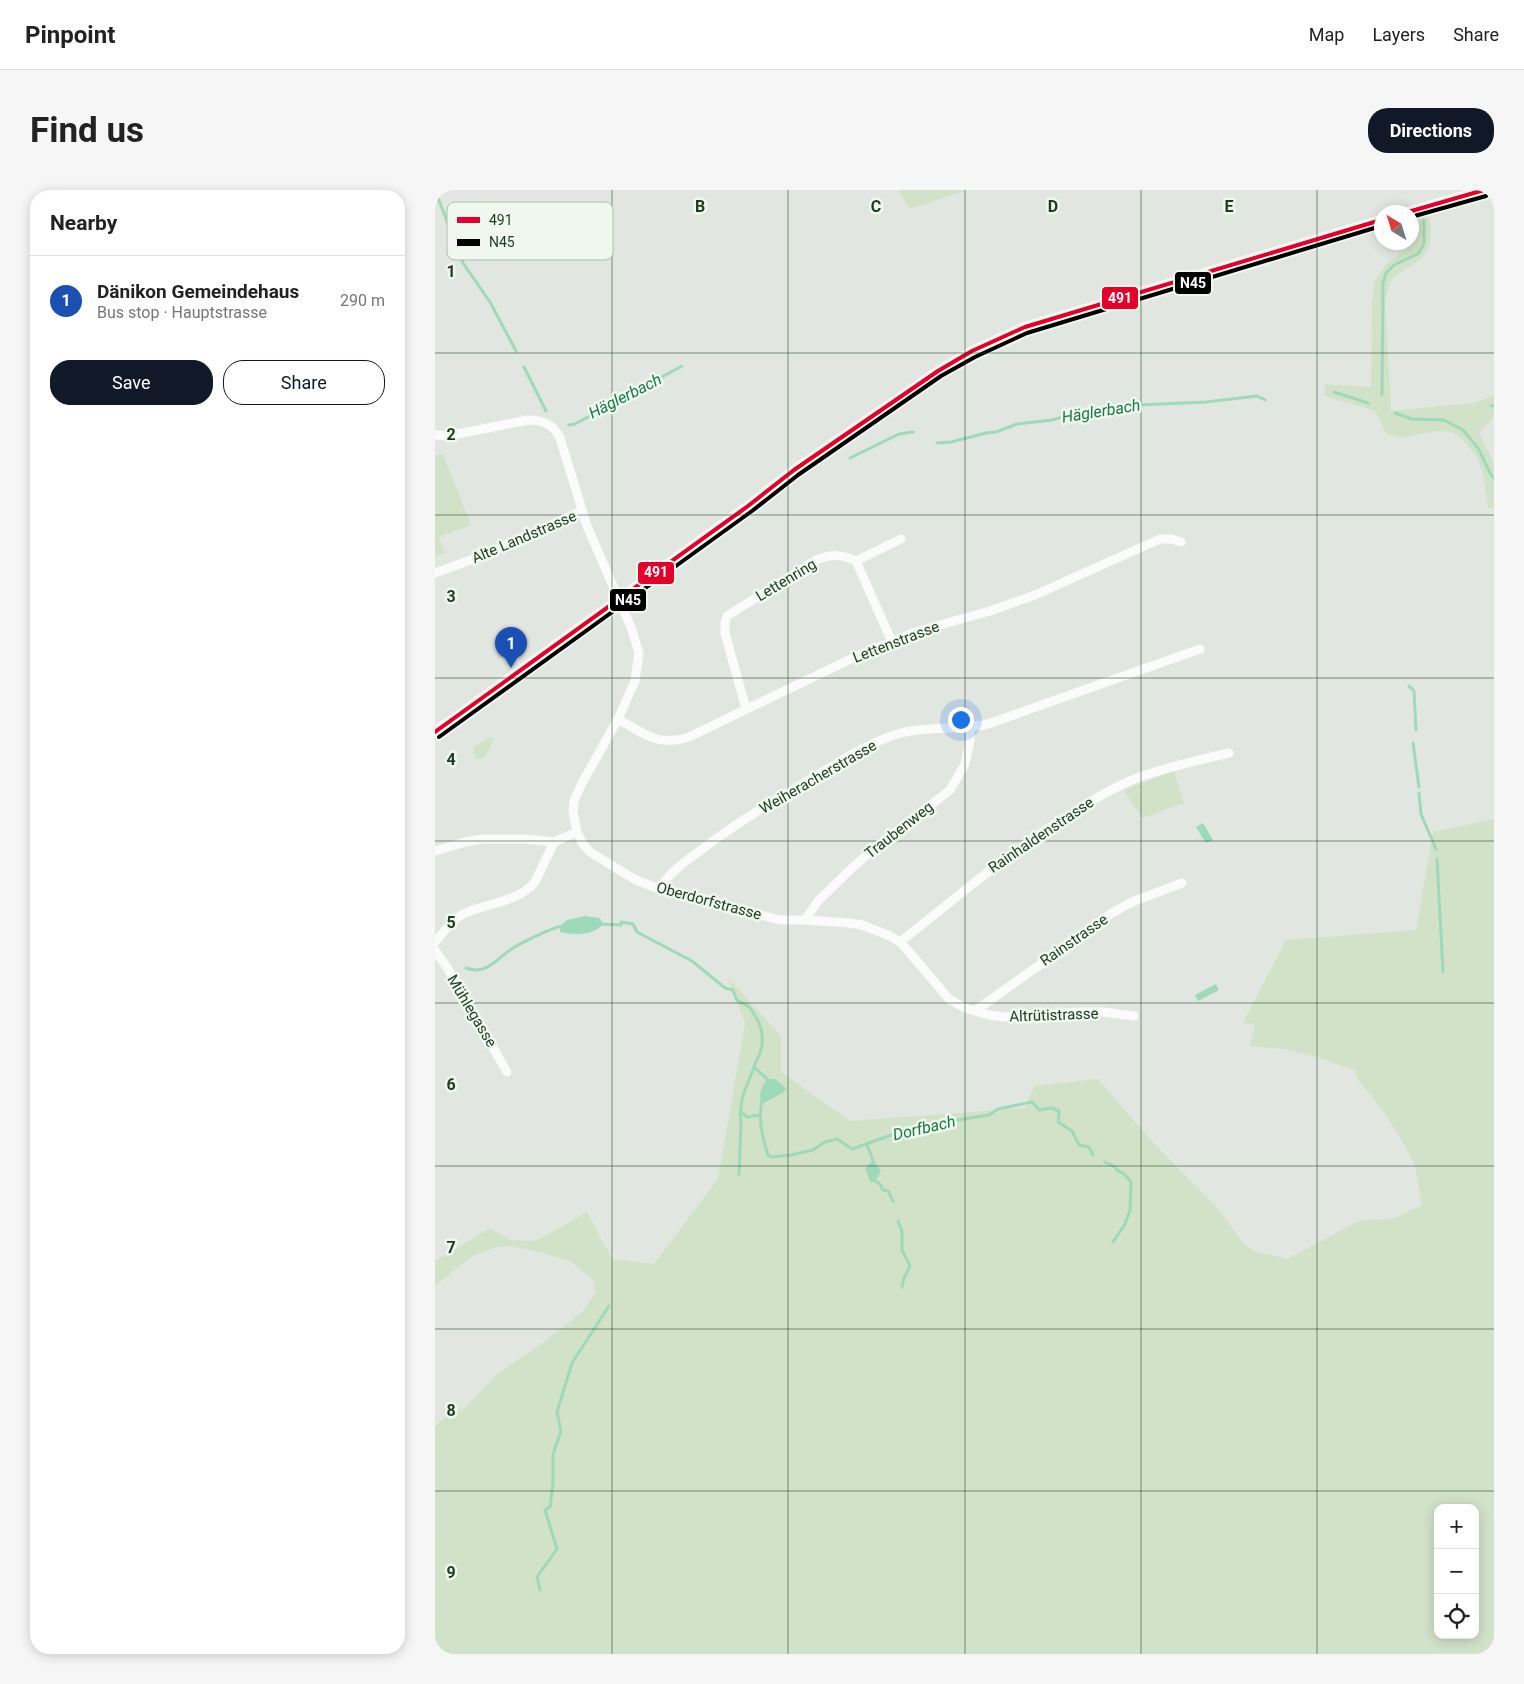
<!DOCTYPE html>
<meta charset="utf-8">
<style>
:root{--surface:#fff;--page:#f6f6f6;--text:#222;--muted:#767676;--line:#e0e0e0;--accent:#111827}
body{margin:0;font-family:Roboto,sans-serif;background:var(--page);color:var(--text)}
.controls{position:absolute;right:15px;bottom:15px;display:grid;overflow:hidden;border-radius:10px;box-shadow:0 2px 12px #0003}
.controls button{width:45px;height:45px;display:grid;place-items:center;padding:0;border:0;border-bottom:1px solid var(--line);background:var(--surface);color:var(--text);font:25px sans-serif}
.compass{position:absolute;left:939px;top:15px;width:45px;height:45px;border-radius:50%;background:var(--surface);box-shadow:0 2px 12px #0003;rotate:322deg}
.you{position:absolute;left:525px;top:529px;width:18px;height:18px;margin:-12px;border:4px solid #fff;border-radius:50%;background:#1a73e8;box-shadow:0 0 0 8px #1a73e833}
.badge{display:grid;place-items:center;width:32px;height:32px;border-radius:50%;background:var(--accent);color:#fff;font-size:16px;font-weight:700}
.pin{position:absolute;translate:-50% -41px;filter:drop-shadow(0 1px 2px #0008)}
.pin::after{content:'';position:absolute;top:26px;width:18px;height:15px;background:inherit;clip-path:polygon(0 0,100% 0,50% 100%)}
.list{margin:0;padding:0;list-style:none}
h2{display:flex;justify-content:space-between;align-items:center;height:65px;margin:0;padding:0 20px;font-size:21px}
h2 small{font-size:16px;font-weight:400;color:var(--muted)}
.list li{display:grid;grid-template-columns:32px 1fr auto;gap:15px;align-items:center;box-sizing:border-box;height:90px;padding:0 20px;border-top:1px solid var(--line)}
.list b{display:block;font-size:19px;white-space:nowrap}
.list p{margin:0;font-size:16px;white-space:nowrap;color:var(--muted)}
.list em{font-size:16px;font-style:normal;color:var(--muted)}
.actions{display:flex;gap:10px;padding:15px 20px}
.actions a{flex:1;padding:11px 0;border:1px solid var(--accent);border-radius:20px;text-align:center;font-size:18px;color:var(--accent)}
.actions .main{background:var(--accent);color:#fff}
.icon{flex:none;width:28px;height:28px;fill:none;stroke:currentColor;stroke-width:2;stroke-linecap:round;stroke-linejoin:round}
.map{position:relative;flex:none;width:1059px;height:1464px;overflow:hidden;border-radius:20px}
header{display:flex;align-items:center;gap:30px;box-sizing:border-box;height:70px;padding:0 25px;background:var(--surface);border-bottom:1px solid var(--line)}
header strong{font-size:24px}
nav{display:flex;gap:28px;margin-inline-start:auto;font-size:18px}
.intro{display:flex;align-items:center;justify-content:space-between;box-sizing:border-box;height:120px;padding:0 30px}
h1{margin:0;font-size:35px}
.button{padding:12px 22px;border-radius:20px;background:var(--accent);color:#fff;font-size:18px;font-weight:700}
main{display:flex;gap:30px;padding:0 30px}
aside{flex:1;background:var(--surface);border-radius:20px;box-shadow:0 2px 12px #0003}
.map>svg:first-child{display:block}
</style>
<header>
<strong>Pinpoint</strong>
<nav><a>Map</a><a>Layers</a><a>Share</a></nav>
</header>
<div class="intro"><h1>Find us</h1><a class="button">Directions</a></div>
<main>
<aside>
<h2>Nearby<small></small></h2>
<ul class="list">
<li><span class="badge" style="background:#1a4fb4">1</span><div><b>Dänikon Gemeindehaus</b><p>Bus stop · Hauptstrasse</p></div><em>290 m</em></li>
</ul>
<div class="actions"><a class="main">Save</a><a>Share</a></div>
</aside>
<div class="map">
<svg width="1059" height="1464" viewBox="0 0 1059 1464">
<rect width="100%" height="100%" fill="#e1e7e0"/>
<path fill="#d2e2c8" fill-rule="evenodd" d="M463,0H533L475,19Z
M988,25H993C997,37 998,56 988,67C978,77 963,80 955,93C952,99 951,106 950,112L956,221L1038,213L1059,206V226L1044,243L1059,273V318H1053L1048,283L1041,266L1028,250L1017,242L1001,241L966,248L952,244L940,221L890,206V194L936,197L937,111L940,90L952,73L971,59L980,48L983,28Z
M8,264L36,335L4,347L10,363L0,366V266Z
M56,547L59,549L50,567L42,569L38,562L39,556Z
M739,581L749,613L707,628L689,600Z
M1059,629V1464H0V1236L14,1224L30,1218L61,1185L110,1151L148,1121L161,1102L158,1090L135,1071L105,1062L76,1056L61,1057L36,1067L0,1096V1071L55,1038L75,1050L101,1051L152,1022L177,1069L219,1074L283,989L310,833L292,787L346,846V882L415,931L590,918L599,896L663,889L714,948L785,1021L809,1054L820,1061L852,1069L926,1030L958,1029L987,1015L980,975L966,949L951,925L924,891L919,880L882,867L849,859L815,856L820,834L808,833L851,750L981,740L998,642ZM1003,1318H1040V1445H1003Z"/>
<path fill="#9ed9b9" d="M768,633L778,650L771,653L761,637Z
M150,726L165,728L168,734C158,746 141,745 125,742V736L132,730Z
M781,794L784,800L763,811L760,805Z
M332,889H340L351,898L349,902L327,914C323,905 326,897 332,889Z
M440,972L446,981L440,991L436,993L430,979L435,973Z"/>
<g fill="none" stroke-linecap="round" stroke-linejoin="round">
<path stroke="#9ed9b9" stroke-width="3" d="M0,0L28,73L55,112L81,161
M89,177L111,221
M899,202L933,213
M947,205L948,93L951,83L959,75L983,64L989,54V30
M1056,216L1059,215
M960,223L977,229L1009,230L1028,240L1043,258L1056,285L1059,288
M134,235L140,234L247,176
M502,253L516,252L551,243L561,242L582,234L617,230L646,222L681,216L771,212L822,206L830,210
M415,268L464,244L478,242
M974,496L979,501L981,540
M978,553L984,597
M984,603L986,624L1001,659
M1002,669L1008,782
M164,734L186,735V732L198,734L202,742L257,771L290,798L298,800C303,815 301,809 313,816C316,818 319,825 322,829C328,840 329,851 325,863C324,868 320,871 319,877L332,889V892
M31,778C52,786 63,767 78,758C88,752 118,737 128,736
M319,877C314,892 305,906 306,922L312,927L324,925
M327,911C323,930 327,946 333,965L336,967L356,965L378,960L390,952L402,949L417,959L476,938L488,940L498,934L554,925L563,919L597,912L604,920L617,918L624,921L623,932L637,941L644,955L654,957L658,965
M432,954C433,961 438,965 438,973
M670,972L680,977L683,981L688,983L696,992L695,1020L690,1034L678,1052
M304,985L306,932L305,923L306,922
M440,991L445,994L448,1000L453,1001L458,1011
M463,1031L467,1041V1060L475,1076L469,1088L467,1097
M105,1400L102,1387L122,1359L110,1320L115,1317L118,1293V1264L126,1241L122,1222L137,1173L174,1116"/>
<path stroke="#fafbfa" stroke-width="9" d="M0,245L12,246L93,230C108,230 118,234 125,248L152,336L197,440L204,463L200,491L183,529L146,595L139,611L138,622L142,642
M421,371L466,349
M0,383L41,368L147,321
M311,519L290,443V432L292,426L381,370C397,364 406,364 421,371L457,452
M183,529C209,544 223,557 254,547L422,466L457,452L483,441L555,421L600,405L725,349H736L746,352
M0,661L30,652L47,649H91L119,652L142,642L148,654L155,662L199,689L224,699L345,730H370L415,733L427,735L455,746L465,752L475,763L514,809L530,818L554,825L569,827L646,822H668L699,826
M224,699C235,682 250,672 266,660C301,633 340,610 378,588C404,572 430,555 459,545C489,535 522,541 553,534L765,459
M370,730L383,711L417,678L440,658L515,600L530,574L535,551V538
M0,752C7,744 19,728 28,724C51,713 82,713 100,692L119,652
M465,752C523,707 578,658 642,620C661,608 681,596 702,588C732,577 763,570 794,563
M0,760L13,779L72,882
M540,821L677,723L697,712L747,693"/>
<path stroke="#fafbfa" stroke-width="10" d="M973,22L1049,0
M0,542L313,316L359,280L503,181L537,161L590,137L946,30"/>
<defs>
<path id="bus-1" d="M973,22L1049,0
M0,542L313,316L359,280L503,181L537,161L590,137L946,30"/>
<path id="bus-2" d="M976,27L1051,6
M4,547L317,321L363,285L506,186L540,167L592,143L946,36"/>
</defs>
<use href="#bus-1" stroke="#eff7ee" stroke-width="8"/>
<use href="#bus-2" stroke="#eff7ee" stroke-width="8"/>
<use href="#bus-1" stroke="#e4002b" stroke-width="4"/>
<use href="#bus-2" stroke="#000" stroke-width="4"/>
</g>
<path fill="none" stroke="#1e3a20" stroke-width="1" stroke-opacity="0.55" d="M177,0V1464M353,0V1464M530,0V1464M706,0V1464M882,0V1464M0,163H1059M0,325H1059M0,488H1059M0,651H1059M0,813H1059M0,976H1059M0,1139H1059M0,1301H1059"/>
<g text-anchor="middle" dominant-baseline="central" stroke-width="5" stroke-linejoin="round" paint-order="stroke">
<g font-size="15" fill="#1e3a20" stroke="#eff7ee">
<text transform="translate(89 347) rotate(-23)">Alte Landstrasse</text>
<text transform="translate(351 390) rotate(-31)">Lettenring</text>
<text transform="translate(461 452) rotate(-21)">Lettenstrasse</text>
<text transform="translate(383 587) rotate(-30)">Weiheracherstrasse</text>
<text transform="translate(464 640) rotate(-38)">Traubenweg</text>
<text transform="translate(606 645) rotate(-34)">Rainhaldenstrasse</text>
<text transform="translate(274 711) rotate(15)">Oberdorfstrasse</text>
<text transform="translate(639 750) rotate(-35)">Rainstrasse</text>
<text transform="translate(37 821) rotate(59)">Mühlegasse</text>
<text transform="translate(619 825) rotate(-2)">Altrütistrasse</text>
</g>
<g font-size="16" font-style="italic" fill="#167946" stroke="#eff7ee">
<text transform="translate(190 206) rotate(-27)">Häglerbach</text>
<text transform="translate(666 221) rotate(-9)">Häglerbach</text>
<text transform="translate(489 938) rotate(-13)">Dorfbach</text>
</g>
</g>
<rect x="12" y="12" width="166" height="58" rx="8" fill="#eff7ee" stroke="#b0beb0" stroke-width="1"/>
<rect x="22" y="27" width="23" height="6" fill="#e4002b"/>
<rect x="22" y="49" width="23" height="7" fill="#000"/>
<g font-size="14" fill="#1e3a20">
<text x="54" y="35">491</text>
<text x="54" y="57">N45</text>
</g>
<g font-size="16" text-anchor="middle" font-weight="bold" fill="#1e3a20" stroke="#eff7ee" stroke-width="5" stroke-linejoin="round" paint-order="stroke">
<text x="265" y="22">B</text>
<text x="441" y="22">C</text>
<text x="618" y="22">D</text>
<text x="794" y="22">E</text>
<text x="16" y="87">1</text>
<text x="16" y="250">2</text>
<text x="16" y="412">3</text>
<text x="16" y="575">4</text>
<text x="16" y="738">5</text>
<text x="16" y="900">6</text>
<text x="16" y="1063">7</text>
<text x="16" y="1226">8</text>
<text x="16" y="1388">9</text>
</g>
<g stroke="#eff7ee" stroke-width="2">
<rect x="739" y="81" width="38" height="24" rx="5" fill="#000"/>
<rect x="666" y="96" width="38" height="24" rx="5" fill="#e4002b"/>
<rect x="202" y="371" width="38" height="24" rx="5" fill="#e4002b"/>
<rect x="174" y="398" width="38" height="24" rx="5" fill="#000"/>
</g>
<g font-size="14" text-anchor="middle" font-weight="bold" fill="#fff">
<text x="758" y="98">N45</text>
<text x="685" y="113">491</text>
<text x="221" y="387">491</text>
<text x="193" y="415">N45</text>
</g>
</svg>
<div class="controls">
<button>+</button>
<button>−</button>
<button><svg class="icon" aria-label="locate" viewBox="0 0 24 24"><circle cx="12" cy="12" r="6"/><path d="M12 2v4M12 18v4M2 12h4M18 12h4"/></svg></button>
</div>
<svg class="compass" viewBox="-18 -18 36 36"><path d="M0-13l5 13h-10z" fill="#e53935"/><path d="M0 13l5-13h-10z" fill="#767676"/></svg>
<div class="you"></div>
<div class="pin badge" style="left:76px;top:478px;background:#1a4fb4">1</div>
</div>
</main>
